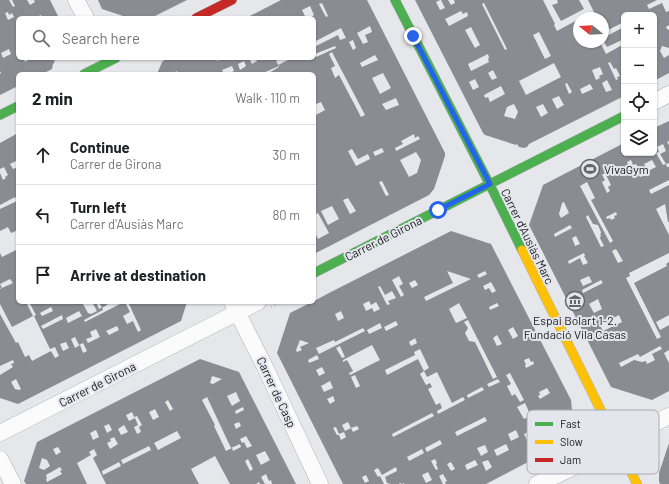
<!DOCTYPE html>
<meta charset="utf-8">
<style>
:root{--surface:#fff;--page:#f2f2f2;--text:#202124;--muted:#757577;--line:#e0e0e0}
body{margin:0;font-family:Barlow,sans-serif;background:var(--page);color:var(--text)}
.controls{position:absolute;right:12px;top:12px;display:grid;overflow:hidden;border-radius:6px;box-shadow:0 1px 3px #0004}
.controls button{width:36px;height:36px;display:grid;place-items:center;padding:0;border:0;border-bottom:1px solid var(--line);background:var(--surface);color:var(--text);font:20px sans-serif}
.compass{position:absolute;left:573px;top:12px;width:36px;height:36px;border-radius:50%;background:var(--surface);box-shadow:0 1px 3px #0004;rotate:288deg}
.stop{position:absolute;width:12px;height:12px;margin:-9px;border:3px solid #2563eb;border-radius:50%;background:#fff}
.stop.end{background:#2563eb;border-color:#fff;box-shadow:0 1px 4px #0008}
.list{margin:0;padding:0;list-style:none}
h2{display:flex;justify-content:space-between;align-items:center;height:52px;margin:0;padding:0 16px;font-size:17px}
h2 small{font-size:13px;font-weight:400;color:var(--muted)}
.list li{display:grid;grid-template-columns:26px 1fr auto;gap:12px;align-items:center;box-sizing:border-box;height:60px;padding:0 16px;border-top:1px solid var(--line)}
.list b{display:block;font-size:15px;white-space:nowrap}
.list p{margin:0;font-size:13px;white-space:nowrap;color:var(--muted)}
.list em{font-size:13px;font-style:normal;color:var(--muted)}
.icon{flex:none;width:22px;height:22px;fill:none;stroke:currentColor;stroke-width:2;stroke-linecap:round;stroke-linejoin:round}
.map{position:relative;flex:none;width:669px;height:484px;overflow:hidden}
.search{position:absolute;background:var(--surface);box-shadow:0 1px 3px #0004;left:16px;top:16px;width:300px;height:44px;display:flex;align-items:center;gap:10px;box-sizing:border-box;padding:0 14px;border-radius:6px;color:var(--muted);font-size:15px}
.panel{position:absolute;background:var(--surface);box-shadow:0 1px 3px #0004;left:16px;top:72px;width:300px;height:232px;border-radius:6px}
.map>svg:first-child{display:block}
</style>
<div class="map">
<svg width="669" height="484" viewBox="0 0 669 484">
<rect width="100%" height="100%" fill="#e5e7ea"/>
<path fill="#898c93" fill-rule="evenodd" d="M0,0H9L13,7L15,6L12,0H27L30,5L35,2L34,0H50L59,18H42L41,15L34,18H18V58H24L25,62L28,60L27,58H34L35,60L39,58H55L54,63L53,64L52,69L42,74H18V86L0,95V74L1,73L0,71ZM8,12L9,15L12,13L14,17L8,20L5,13ZM9,49L11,54L3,58L1,53Z
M98,0H187L151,18H129L102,9Z
M281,0H367L445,153V156L434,189L429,195L314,254V230L318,239L329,233L318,213L314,215V112L316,115L325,110L321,102L314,105V74H267L279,67L278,65L292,58H314V47L338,35L340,40L346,38L341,28L314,42V18H309L314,15L310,6L302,10L306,18H296L295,16L292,18H246ZM322,3L328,16L326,17L319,4ZM370,26L372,32L365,35L368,42L363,44L357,33ZM353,40L356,48L353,50L349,42ZM335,46L336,48L316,57L315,54ZM332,52L365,115L361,117L339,75L335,78L331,68L335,66L329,54ZM375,55L378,60L362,67L360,63ZM383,73L391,88L380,94L372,78ZM396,98L399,105L386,110L382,104ZM414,134L415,138L418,136L420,139L396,151L395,148L403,144L401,141ZM382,148L384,152L375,156L373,152ZM352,149L358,159L368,154L370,159L356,166L348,151ZM416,152L421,160L417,173L409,177L400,160ZM382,181L389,195L386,196L379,182ZM348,198L356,211L350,214L343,200ZM332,206L339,219L328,225L321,211Z
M415,0H440L436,2L440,10L445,8L441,0H448L451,5L455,3L454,0H543L555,24L554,25L557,31L579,19V42H600L606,54L624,44V96L529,144L527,147L524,148L519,147L517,144L516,145L485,135L483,133ZM484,3L507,49L505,50L482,4ZM461,11L463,14L467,12L468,16L449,26L445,19ZM471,27L480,45L475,48L465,30ZM539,32L551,56L545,59L533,35ZM488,54L489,58L488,59L489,62L471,71L468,64ZM610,62L614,69L616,68L620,76L617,77L618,79L616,80L608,63ZM554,63L561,77L526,95L519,81ZM600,67L603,74L599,76L600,78L596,80L592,70ZM493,70L497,78L492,80L488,73ZM475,79L479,87L473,90L469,82ZM607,80L612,90L606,92L602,83ZM567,83L572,92L569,94L565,84ZM590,84L593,89L582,94L580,89ZM501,86L505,94L490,102L488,97L485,98L484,95ZM559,96L564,105L557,109L552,99ZM514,104L518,112L515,119L504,116L507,107ZM543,104L548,113L541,117L536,107Z
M557,0H579L584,9L561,21L552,5L558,3Z
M588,0H657L647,5L649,9L662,3L666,12L669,11V25L666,27L667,29L669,30V48L662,46L660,51L664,58L669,55V73L654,81V15H647L646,13L641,15H624V22L604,32L603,30V18H597Z
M624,27V39L607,47L603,40V38Z
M167,58H216L217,61L221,59L220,58H249L252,64L257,61L256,58H282L276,61L279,66L263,73L264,74H227L234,71L232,66L222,70L224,74H212V72L208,74H178L177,71L173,73L172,74H157L162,62ZM244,61L246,66L240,70L238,64Z
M669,121V141L667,142L669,145V163L666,164L660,154L666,151L663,144L657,147L659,152L656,153L663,165L666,164L667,167H669V180L649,190L651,194L669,185V222H668L665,204L656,209L669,235V253L629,273L630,276L626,278L657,339L661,337L634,283L667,266L666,264L669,262V315L656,322L660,330L669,325V350L664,353L669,363V391L652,400L611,387L529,225L543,185L624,143V153H654V128ZM631,160L633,165L636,164L643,176L640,177L637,172L633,174L627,162ZM652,160L656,167L648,171L644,164ZM605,173L611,185L608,187L610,191L607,193L602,182L605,180L602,175ZM587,182L595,198L591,200L613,241L610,243L580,186ZM564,202L569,213L561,218L559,214L562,203ZM616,212L617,215L614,216L615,218L611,220L610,218L607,219L606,217ZM588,215L593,224L598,225L601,232V233L600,234L601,235L600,238L604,246L601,247L586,217ZM570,225L572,228L555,237L554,234ZM576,236L580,244L575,246L572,238ZM616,249L623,261L618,263L612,251ZM584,253L585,256H584L588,263L583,265L580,258L569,264L568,261ZM589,276L592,282L583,286L580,280ZM601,280L603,283L583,293L582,290ZM598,299L602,309L594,313L589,304ZM619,315L622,322L603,331L600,325ZM660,346L662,349L652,354L655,360L647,364L646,361L642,362L634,360L621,367L619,363L638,354L640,357Z
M18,133V160L10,164L13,169L18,167V196H17L18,198V230L11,233L8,227L0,231V209L17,201L15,197L0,205V173L3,180L6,178L5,177L8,175L4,167L0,169V143Z
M451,231L491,244L571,400L572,411L563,439L555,448L486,484H446L445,482L447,481L443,474L439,476L443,484H404V483L402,484L400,483L399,484H391L387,483L385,477L397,471L396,467L382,475L378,468L374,470L378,477L380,476L384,484H343L277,353L290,313L312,302H314V301L329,293ZM447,271L471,279L426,301L424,297L453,283ZM485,271L487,274L479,278L477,275ZM399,276L403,284L399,286L404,295L401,297L392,280ZM415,280L418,285L412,288L409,283ZM491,282L496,291L492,293L489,288L485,290L483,286ZM380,286L385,295L392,291L396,298L388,301L390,304L387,305L378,287ZM369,301L371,305L376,302L380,309L374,312L372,308L366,311L363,304ZM459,303L467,318L456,323L449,309ZM497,303L499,306L490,310L489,307ZM341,311L344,318L338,321L335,314ZM468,320L497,377L493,379L475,342L469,341L465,333L468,328L464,322ZM396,321L398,325L386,331L384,327ZM380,323L382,328L369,334L367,330ZM513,327L518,336L513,339L508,330ZM363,328L365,331L319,354L316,348L334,340L335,342ZM497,335L502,344L497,346L493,338ZM415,338L417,343L411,346L409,342ZM300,340L309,343L300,347L302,350L297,352L296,350ZM372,345L380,360L350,375L349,373L353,371L347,360L343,362V360ZM340,346L345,357L342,358L336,348ZM420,349L429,368L424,371L427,377L437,372L452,403L463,397L465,400L438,414L437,411L442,408L440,403L436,405L428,389L432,387L430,383L426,385L420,374L424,371L418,359L387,375L385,370L415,355L414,352ZM317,355L319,359L309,363L308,360ZM529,358L531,362L533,361L534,364L526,368L525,365H526L524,360ZM322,367L325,373L319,376L316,370ZM510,373L524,400L520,402L515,394L512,396L507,386L511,384L506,375ZM355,375L360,386L356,388L351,377ZM498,379L500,382L489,387L487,384ZM330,381L333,388L324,392L321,386ZM482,387L484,390L468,398L467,395ZM547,388L550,393L540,399L538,396L540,395L539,392ZM333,396L335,401L330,404L327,399ZM525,403L531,416L524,419L517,407ZM432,413L434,416L393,437L392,434ZM485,417L487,421L457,436L455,432ZM348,422L351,428L357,426L359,429L353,432L351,428L345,431L342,425ZM336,427L339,434L344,432L346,437L341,440L339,435H337L333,428ZM516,430L519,437L511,441L508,434ZM530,431L533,437L527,440L524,434ZM440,440L442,444L427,452L425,448ZM506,444L509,450L497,456L494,450ZM485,445L488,452L481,456L477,448ZM422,449L424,453L409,461L407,457ZM435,459L437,463L436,464L438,469L436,470L431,461ZM475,460L478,465L467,470L465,465ZM488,460L492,467L486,471L482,462ZM451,462L455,469L451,471L447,464ZM428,472L432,480L426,483L422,475ZM366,475L369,481L365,483L362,477Z
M18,249V302H26L33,316L12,327L0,304V289H1L0,287V253L2,257ZM10,279L13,283L2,288L0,284Z
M29,302H86L83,304L88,313L91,314L97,311L92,302H96L99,309L102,307L103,310L84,320L85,322L120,304L119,302H125L130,312L123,316L127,324L133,321L138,332L141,330L128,302H187L181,321L18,404L0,398V375L13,367L11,364L14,363L13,360L0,366V314L16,343L18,342L25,357L29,355L32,361L51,351L55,358L59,356L55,347L50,349L34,316L36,315ZM51,307L53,311L42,316L40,313ZM79,311L82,316L68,323L66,318ZM62,315L63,319L43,329L41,326ZM117,326L119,330L109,335L106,331ZM96,329L100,337L88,343L86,339L92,337L90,332ZM75,337L79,345L83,343L87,351L83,353L80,345L75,348L71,339ZM66,342L69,348L63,351L60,344ZM16,379L21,389L19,390L15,389L11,382Z
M99,302H108L107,305L102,308Z
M200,359L239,372L296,484H272L271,480L269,481L266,474L261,477L265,484H260L259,482L256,484H230L215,456L191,469L199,484H106L93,458L97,455L94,449L89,452L91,455L77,463L87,484H26L24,481L37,442ZM212,376L222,379L213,384L210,383ZM236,392L240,401L232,406L227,396ZM207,397L231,448L240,444L241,447L233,451L232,448L226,451L214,426L215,425L202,400ZM168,400L173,409L170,411L165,402ZM243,407L244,410L236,414L235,411ZM155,409L159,417L153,420L149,412ZM132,412L134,417L137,416L142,425L139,427L141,432L137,434L134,427L138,425L135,418L129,421L126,415ZM239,422L241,426L236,429L234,424ZM109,424L112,430L107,433L104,426ZM124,425L128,432L121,435L118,429ZM96,430L99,437L93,440L90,433ZM177,431L181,438L158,450L154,443ZM246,436L252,446L247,448L244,442L242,443L240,439ZM114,437L118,444L110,449L107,443L111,441L110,439ZM149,446L151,450L123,464L121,460ZM58,447L61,452L56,455L53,449ZM265,451L270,460L261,465L256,455ZM42,458L47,460L50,466L44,470L39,468ZM248,459L253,469L250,471L245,461ZM119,462L121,466L103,475L102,471ZM60,467L62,470L60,471L62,474L47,482L46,479L47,478L46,475Z
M669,443V484H660L659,481V473Z"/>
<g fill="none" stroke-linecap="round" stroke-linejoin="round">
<defs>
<path id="street" d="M76,0L86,18
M654,102L669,94
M232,302L265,367L320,484
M0,433L258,302
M0,459L13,484
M537,484L618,447L659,421L669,416"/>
<path id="fast" d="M395,0L494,193L522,250
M84,74L116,58
M0,115L18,106
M314,273L624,116"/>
<path id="slow" d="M522,250L637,484"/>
<path id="jam" d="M196,18L232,0"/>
</defs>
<use href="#street" stroke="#afb0b2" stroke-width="17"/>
<use href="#fast" stroke="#afb0b2" stroke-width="10"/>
<use href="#slow" stroke="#afb0b2" stroke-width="10"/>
<use href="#jam" stroke="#afb0b2" stroke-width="10"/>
<path stroke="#c7c7c9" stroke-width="2.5" stroke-dasharray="1 3" stroke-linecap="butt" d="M271,307L282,302"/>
<use href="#street" stroke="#fbfbfc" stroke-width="16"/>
<use href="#fast" stroke="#4caf50" stroke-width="9"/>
<use href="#slow" stroke="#ffc107" stroke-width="9"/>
<use href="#jam" stroke="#c62828" stroke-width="9"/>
</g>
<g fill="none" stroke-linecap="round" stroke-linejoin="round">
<path stroke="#2563eb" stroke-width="5" d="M413,36L490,184L438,210"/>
</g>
<defs>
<symbol id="stadium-ring" viewBox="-11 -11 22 22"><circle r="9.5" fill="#e3e6ec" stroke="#656669" stroke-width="1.5"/><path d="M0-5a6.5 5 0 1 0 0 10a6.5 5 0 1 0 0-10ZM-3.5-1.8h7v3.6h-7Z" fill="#656669"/></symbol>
<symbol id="museum-ring" viewBox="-11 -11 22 22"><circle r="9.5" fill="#e3e6ec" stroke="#656669" stroke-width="1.5"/><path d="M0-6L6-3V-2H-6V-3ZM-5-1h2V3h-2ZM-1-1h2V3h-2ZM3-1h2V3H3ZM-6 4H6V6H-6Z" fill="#656669"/></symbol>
</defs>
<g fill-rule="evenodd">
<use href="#stadium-ring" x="579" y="158" width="22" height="22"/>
<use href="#museum-ring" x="564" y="290" width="22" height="22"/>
</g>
<g text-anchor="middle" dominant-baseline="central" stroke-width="4" stroke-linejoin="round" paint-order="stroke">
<g font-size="12" fill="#202124" stroke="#e3e6ec" text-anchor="start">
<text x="604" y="169">VivaGym</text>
<text x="575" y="320" text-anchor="middle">Espai Bolart 1-2.<tspan x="575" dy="14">Fundació Vila Casas</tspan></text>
</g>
<g font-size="12" fill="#202124" stroke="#e3e6ec">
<text transform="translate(528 236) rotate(64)">Carrer d'Ausiàs Marc</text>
<text transform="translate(383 238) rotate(-27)">Carrer de Girona</text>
<text transform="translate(97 384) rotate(-27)">Carrer de Girona</text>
<text transform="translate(277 392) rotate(65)">Carrer de Casp</text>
</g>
</g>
<rect x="527" y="410" width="132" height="64" rx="6" fill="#e3e6ec" stroke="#a8abb0" stroke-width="1"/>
<rect x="535" y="422" width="18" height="4" fill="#4caf50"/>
<rect x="535" y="440" width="18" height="4" fill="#ffc107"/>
<rect x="535" y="458" width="18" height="4" fill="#c62828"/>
<g font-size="11" fill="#202124">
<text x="560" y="428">Fast</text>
<text x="560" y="446">Slow</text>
<text x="560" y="464">Jam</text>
</g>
</svg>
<div class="controls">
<button>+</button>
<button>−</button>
<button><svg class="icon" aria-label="locate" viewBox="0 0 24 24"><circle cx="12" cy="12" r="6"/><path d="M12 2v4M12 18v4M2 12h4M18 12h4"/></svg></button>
<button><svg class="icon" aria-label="layers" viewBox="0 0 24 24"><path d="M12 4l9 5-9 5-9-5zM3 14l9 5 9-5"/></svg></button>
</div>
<svg class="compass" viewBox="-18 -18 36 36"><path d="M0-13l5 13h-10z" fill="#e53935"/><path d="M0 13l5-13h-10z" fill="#757577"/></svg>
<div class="stop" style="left:438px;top:210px"></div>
<div class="stop end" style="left:413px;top:36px"></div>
<div class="search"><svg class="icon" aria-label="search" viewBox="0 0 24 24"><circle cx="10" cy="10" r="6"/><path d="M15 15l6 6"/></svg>Search here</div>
<section class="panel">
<h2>2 min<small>Walk · 110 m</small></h2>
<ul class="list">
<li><svg class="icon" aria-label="ahead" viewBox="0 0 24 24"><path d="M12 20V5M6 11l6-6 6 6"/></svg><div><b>Continue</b><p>Carrer de Girona</p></div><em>30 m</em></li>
<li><svg class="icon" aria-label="left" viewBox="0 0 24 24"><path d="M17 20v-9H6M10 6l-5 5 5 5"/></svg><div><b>Turn left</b><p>Carrer d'Ausiàs Marc</p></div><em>80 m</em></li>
<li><svg class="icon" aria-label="arrive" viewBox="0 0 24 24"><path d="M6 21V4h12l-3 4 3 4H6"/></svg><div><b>Arrive at destination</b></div></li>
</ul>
</section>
</div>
